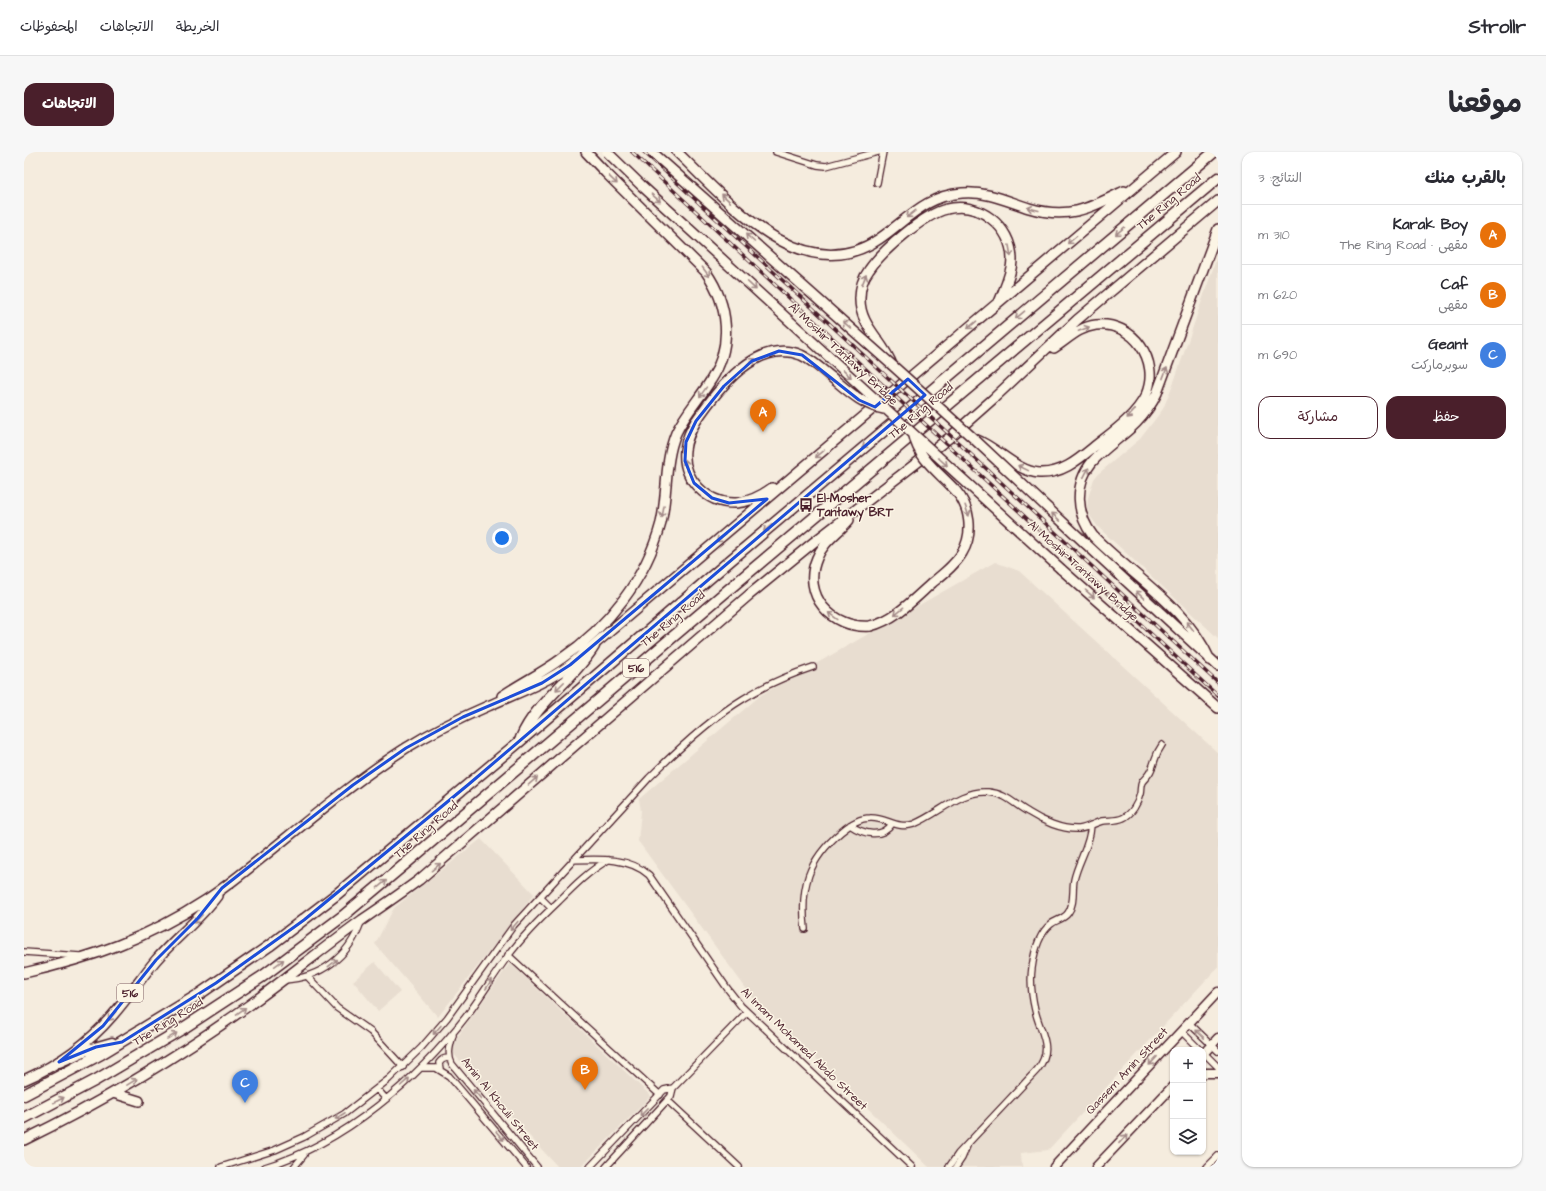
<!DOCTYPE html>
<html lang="ar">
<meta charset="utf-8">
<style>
:root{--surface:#fff;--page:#f7f7f7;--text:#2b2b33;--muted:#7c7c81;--line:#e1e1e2;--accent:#4a1f2b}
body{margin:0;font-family:"Architects Daughter","Playpen Sans Arabic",sans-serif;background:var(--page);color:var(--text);direction:rtl}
.controls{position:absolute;right:12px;bottom:12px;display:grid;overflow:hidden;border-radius:8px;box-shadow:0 1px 3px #0004}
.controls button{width:36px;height:36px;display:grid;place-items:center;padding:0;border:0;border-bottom:1px solid var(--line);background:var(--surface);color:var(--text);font:20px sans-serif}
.you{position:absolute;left:478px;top:386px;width:14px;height:14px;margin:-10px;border:3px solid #fff;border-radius:50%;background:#1a73e8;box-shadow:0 0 0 6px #1a73e833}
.badge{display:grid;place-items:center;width:26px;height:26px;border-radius:50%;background:var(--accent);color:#fff;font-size:13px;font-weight:700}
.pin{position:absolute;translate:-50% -33px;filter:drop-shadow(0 1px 2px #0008)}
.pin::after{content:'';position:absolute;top:21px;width:14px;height:12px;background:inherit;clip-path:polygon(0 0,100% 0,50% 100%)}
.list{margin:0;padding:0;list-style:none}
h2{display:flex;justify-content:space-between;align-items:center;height:52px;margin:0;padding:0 16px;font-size:17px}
h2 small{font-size:13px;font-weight:400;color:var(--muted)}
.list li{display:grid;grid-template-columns:26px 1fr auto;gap:12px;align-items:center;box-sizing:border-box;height:60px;padding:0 16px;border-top:1px solid var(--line)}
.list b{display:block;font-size:15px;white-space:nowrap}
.list p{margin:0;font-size:13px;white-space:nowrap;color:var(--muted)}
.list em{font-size:13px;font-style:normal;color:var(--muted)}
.actions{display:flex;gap:8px;padding:12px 16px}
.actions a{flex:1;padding:9px 0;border:1px solid var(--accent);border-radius:12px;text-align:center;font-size:14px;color:var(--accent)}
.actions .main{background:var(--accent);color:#fff}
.icon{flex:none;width:22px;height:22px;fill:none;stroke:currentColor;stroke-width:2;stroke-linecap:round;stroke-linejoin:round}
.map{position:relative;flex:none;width:1194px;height:1015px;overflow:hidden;direction:ltr;border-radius:12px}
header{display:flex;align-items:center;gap:24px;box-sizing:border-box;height:56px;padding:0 20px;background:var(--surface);border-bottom:1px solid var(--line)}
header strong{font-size:19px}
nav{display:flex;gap:22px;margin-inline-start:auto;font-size:14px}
.intro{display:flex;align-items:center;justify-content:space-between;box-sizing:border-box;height:96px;padding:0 24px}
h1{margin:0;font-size:28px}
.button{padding:10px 18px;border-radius:12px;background:var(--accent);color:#fff;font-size:14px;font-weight:700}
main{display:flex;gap:24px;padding:0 24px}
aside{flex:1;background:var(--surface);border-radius:12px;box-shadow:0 1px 3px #0004}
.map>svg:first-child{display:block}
</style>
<header>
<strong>Strollr</strong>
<nav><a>الخريطة</a><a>الاتجاهات</a><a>المحفوظات</a></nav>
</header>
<div class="intro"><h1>موقعنا</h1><a class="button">الاتجاهات</a></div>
<main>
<aside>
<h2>بالقرب منك<small>النتائج: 3</small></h2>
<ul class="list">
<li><span class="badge" style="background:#e8710a">A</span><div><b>Karak Boy</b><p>مقهى · The Ring Road</p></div><em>310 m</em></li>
<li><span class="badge" style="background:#e8710a">B</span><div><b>Caf</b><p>مقهى</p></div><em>620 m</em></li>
<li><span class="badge" style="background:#3f7fe0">C</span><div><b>Geant</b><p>سوبرماركت</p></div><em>690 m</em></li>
</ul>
<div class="actions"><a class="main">حفظ</a><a>مشاركة</a></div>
</aside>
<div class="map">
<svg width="1194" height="1015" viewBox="0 0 1194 1015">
<rect width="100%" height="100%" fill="#f5ecde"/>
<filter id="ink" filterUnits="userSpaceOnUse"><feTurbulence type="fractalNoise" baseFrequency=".025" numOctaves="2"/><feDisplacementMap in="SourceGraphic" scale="8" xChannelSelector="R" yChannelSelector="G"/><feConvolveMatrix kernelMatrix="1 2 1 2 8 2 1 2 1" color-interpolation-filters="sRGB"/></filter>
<g filter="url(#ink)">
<path fill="#e8ddd0" d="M1194,102V486L1074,375L1066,364L1063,355L1064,346L1070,327L1074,322L1116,287L1139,257L1151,227Z
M971,410L995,419L1194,601V815L1024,998L997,1001L998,1015H905L729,846L614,689L617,659L615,647L737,543Z
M457,687L510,742L414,865L351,792L370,756Z
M351,810L376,840L354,859L329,829Z
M486,811L627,944L557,1015H534L425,897Z"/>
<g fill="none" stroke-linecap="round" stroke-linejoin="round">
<defs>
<path id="minor" d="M752,0L793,13L802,14L854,0
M853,31L859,0
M826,673C839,682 858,687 868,672
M549,708C575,707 605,705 625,723L703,836L717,854L888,1015
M516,745L527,756
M781,777C776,735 784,708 817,680C825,673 835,666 846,666C862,665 873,678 890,672C915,662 936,638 964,640C981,641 990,652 1004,660C1018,669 1038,678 1055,677C1064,676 1070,671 1078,669C1085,668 1093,669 1099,666C1108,662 1114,651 1116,642C1117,638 1116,634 1118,630C1121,626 1125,623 1127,618C1132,608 1130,604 1138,593
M0,800L56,804
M484,803L636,943
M284,825L313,856L347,880L379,915
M260,828C296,826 325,805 337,770
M1165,871L1194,899
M1157,879L1176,898
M429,883C426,894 423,902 428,912L513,1015
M1179,900L1194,915
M397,916H412L425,924L502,1015
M416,917L415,911C418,907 421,905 426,907
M353,937L362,947
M643,948L715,1015
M197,1015L251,998L280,985L320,962L365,927L397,896L423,866L490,773L625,626C653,598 686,567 719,547C741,533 765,523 789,515
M241,1015C321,991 394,927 444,862C458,843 470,823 484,804C499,784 517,766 535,749C551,733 565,719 584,708
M270,1015L280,1003
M566,1015L640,938L649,936
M582,1015L647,944L649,936L723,860
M925,1015L934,1002L1013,918C1031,896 1016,881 1011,858C1008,845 1006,830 1008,816C1010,801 1014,782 1027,772C1032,768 1040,767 1044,761C1051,752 1048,738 1050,728C1054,709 1066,694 1067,673
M932,1015L938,1006L943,994
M1183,1015L1194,1004"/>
<path id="secondary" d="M1179,902L1194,886
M1179,921H1194
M1030,1015L1194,840
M1072,1015L1149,934"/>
<path id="trunk" d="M653,0C703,48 778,139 855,87C884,67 901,44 938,41C963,39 983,49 1005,56C1045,68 1066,56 1100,39
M868,213C860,189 835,174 836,146C836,136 839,126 845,118C858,99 900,62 923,57C955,49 987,74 988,107C988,121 981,135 976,148
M672,269C667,278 662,287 661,298C658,327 683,352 712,351C726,350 737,344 748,336
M951,287C974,296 992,319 1015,321C1038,322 1054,308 1071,294C1089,280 1112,264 1122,243C1137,209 1109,169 1072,173C1055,175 1044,187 1030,196
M825,368C814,381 799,390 793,406C777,443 808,477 846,474
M1061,391L1194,514
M1037,417L1194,556
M1186,508C1163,455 1108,424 1069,384C1052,362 1050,332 1068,310C1081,295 1098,285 1112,271C1121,262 1128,252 1133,241L1194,77
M478,544C497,531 518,521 537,507C584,475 622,427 637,371C644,341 640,310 652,281C661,262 676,246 687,228C709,194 705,153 682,120L582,21L562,0
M0,821C67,806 124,786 182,748C202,735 221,719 240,704C286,667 332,628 382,596C408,580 436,566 464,554C493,541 520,532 546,513L1152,0
M0,928C34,913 64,892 88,864C104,846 117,826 132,808C151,786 175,768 193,744
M89,941L115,949
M0,988C78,950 153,905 224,854C262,827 299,796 338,768C357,755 376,742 395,728L725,443L790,390L925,286L969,247L1053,168L1194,49"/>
<path id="motorway" d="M497,586C513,549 549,528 570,494
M35,910L60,899L88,891
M0,943L77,902L174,843L245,794L313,742L495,590L702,412L1190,0
M0,966L72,928L158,877L239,824L319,764L380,713L717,427L1194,26"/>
</defs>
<use href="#minor" stroke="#4a1f2b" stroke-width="8"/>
<use href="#secondary" stroke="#4a1f2b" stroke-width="11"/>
<use href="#trunk" stroke="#4a1f2b" stroke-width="12"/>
<use href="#motorway" stroke="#4a1f2b" stroke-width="13"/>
<use href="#minor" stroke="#fcf5e5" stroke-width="5.5"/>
<use href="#secondary" stroke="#fcf5e5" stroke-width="8"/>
<use href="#trunk" stroke="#fcf5e5" stroke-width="9"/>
<use href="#motorway" stroke="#fcf5e5" stroke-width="10"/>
<defs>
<path id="rail" d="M608,0L1194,544
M620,0L1194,531"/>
</defs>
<use href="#rail" stroke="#4a1f2b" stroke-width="3.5"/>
<use href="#rail" stroke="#fcf5e5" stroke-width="2" stroke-dasharray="6" stroke-linecap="butt"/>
<defs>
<path id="trunk-bridge" d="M583,0L617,33L1037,417
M628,0L868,213L949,286L1061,391
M672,269C693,238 733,185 777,203C788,208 797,217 806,224C823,238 838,253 860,257
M846,474C871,468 890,447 908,431C919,422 931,413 938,401C950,381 946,355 932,339C916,321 895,308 890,284"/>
</defs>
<use href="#trunk-bridge" stroke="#4a1f2b" stroke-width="12" stroke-linecap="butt"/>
<use href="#trunk-bridge" stroke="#fcf5e5" stroke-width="9"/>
</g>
<defs><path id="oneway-shaft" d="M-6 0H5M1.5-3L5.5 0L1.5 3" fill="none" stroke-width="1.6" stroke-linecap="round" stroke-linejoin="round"/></defs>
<g stroke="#a38a88">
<use href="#oneway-shaft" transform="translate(589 28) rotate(44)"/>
<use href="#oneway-shaft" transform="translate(632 46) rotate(41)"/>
<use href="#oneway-shaft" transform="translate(702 46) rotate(-137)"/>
<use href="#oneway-shaft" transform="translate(1009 57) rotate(-166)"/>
<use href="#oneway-shaft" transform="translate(887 62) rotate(142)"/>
<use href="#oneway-shaft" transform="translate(1096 79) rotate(140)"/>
<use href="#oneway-shaft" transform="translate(726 86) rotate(-138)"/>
<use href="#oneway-shaft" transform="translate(1048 88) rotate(140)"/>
<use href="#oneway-shaft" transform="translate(986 99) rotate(80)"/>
<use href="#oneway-shaft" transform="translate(682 120) rotate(53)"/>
<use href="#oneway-shaft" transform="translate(840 128) rotate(-68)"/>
<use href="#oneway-shaft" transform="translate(728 134) rotate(43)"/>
<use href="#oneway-shaft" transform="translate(996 163) rotate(140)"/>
<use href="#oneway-shaft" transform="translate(823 173) rotate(-138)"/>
<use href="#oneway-shaft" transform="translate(948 173) rotate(140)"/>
<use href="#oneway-shaft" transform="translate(1060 177) rotate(-21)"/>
<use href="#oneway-shaft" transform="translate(727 210) rotate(-36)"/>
<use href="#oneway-shaft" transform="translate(1141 221) rotate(-69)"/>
<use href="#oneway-shaft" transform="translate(823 222) rotate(43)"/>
<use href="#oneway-shaft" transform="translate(679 240) rotate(125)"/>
<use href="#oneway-shaft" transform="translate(1107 262) rotate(133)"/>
<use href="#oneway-shaft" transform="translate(843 292) rotate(140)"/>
<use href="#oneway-shaft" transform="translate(796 302) rotate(140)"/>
<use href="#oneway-shaft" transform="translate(919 310) rotate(42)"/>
<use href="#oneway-shaft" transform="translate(662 313) rotate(-103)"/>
<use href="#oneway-shaft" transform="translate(999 316) rotate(-154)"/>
<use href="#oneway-shaft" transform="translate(1062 321) rotate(-63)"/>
<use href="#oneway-shaft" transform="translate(943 359) rotate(72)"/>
<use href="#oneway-shaft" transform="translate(639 360) rotate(100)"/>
<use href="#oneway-shaft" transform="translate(1032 365) rotate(-137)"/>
<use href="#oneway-shaft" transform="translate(744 376) rotate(140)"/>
<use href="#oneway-shaft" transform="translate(697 386) rotate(140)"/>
<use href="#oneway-shaft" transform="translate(1066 442) rotate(41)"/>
<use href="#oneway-shaft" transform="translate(1116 443) rotate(-137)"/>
<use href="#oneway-shaft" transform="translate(875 459) rotate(141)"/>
<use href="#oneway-shaft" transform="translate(809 464) rotate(-144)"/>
<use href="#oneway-shaft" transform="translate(1166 474) rotate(-129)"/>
<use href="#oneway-shaft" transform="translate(536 534) rotate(135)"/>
<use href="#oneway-shaft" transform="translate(509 629) rotate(-41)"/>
<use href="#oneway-shaft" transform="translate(412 715) rotate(-39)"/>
<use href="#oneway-shaft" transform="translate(358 732) rotate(-40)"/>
<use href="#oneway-shaft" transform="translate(174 767) rotate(134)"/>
<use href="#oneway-shaft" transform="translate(490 774) rotate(130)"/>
<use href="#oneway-shaft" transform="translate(255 811) rotate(-36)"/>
<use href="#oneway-shaft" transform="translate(309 811) rotate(-38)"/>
<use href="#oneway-shaft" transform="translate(465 832) rotate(-57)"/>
<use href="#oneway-shaft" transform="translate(217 859) rotate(-35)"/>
<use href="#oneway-shaft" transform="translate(88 864) rotate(131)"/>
<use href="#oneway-shaft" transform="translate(413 878) rotate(131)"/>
<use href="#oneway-shaft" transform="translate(1176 882) rotate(-136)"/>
<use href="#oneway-shaft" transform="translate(148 884) rotate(-32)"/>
<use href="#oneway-shaft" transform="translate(1129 909) rotate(133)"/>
<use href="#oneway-shaft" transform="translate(108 930) rotate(-31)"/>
<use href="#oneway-shaft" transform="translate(381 930) rotate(-42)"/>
<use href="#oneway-shaft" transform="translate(453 942) rotate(-129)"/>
<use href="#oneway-shaft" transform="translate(35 948) rotate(-27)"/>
<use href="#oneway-shaft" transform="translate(620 960) rotate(134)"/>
<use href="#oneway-shaft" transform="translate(316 964) rotate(147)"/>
<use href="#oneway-shaft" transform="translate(476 984) rotate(50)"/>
<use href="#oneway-shaft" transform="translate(1099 987) rotate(-47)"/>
</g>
</g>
<path fill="none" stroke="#1d4ed8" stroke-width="3" stroke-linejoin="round" d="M755,199L778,203L835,248L851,255L884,227L901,243L445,632L280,768L192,831L98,890L72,895L35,910L79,874L132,808L174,766L198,736L329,633L382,596L439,565L518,531L546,513L743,347L705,351L688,346L670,331L661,309L662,290L672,269L700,234L728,209Z"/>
<defs>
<symbol id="bus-bare" viewBox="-9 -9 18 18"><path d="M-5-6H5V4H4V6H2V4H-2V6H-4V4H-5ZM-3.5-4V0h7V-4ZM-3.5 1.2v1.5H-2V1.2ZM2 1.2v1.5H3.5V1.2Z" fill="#4a1f2b" stroke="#fcf5e5" stroke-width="2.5" paint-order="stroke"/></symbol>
</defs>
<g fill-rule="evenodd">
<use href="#bus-bare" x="772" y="343" width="20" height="20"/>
</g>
<g text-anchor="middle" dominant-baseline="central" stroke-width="3" stroke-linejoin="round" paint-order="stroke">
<g fill="#fcf5e5" stroke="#7f5f63" stroke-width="1">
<rect x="599" y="507" width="26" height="18" rx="3"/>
<rect x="93" y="832" width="26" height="18" rx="3"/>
</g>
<g font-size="11" font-weight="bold" fill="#4a1f2b">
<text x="612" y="516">516</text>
<text x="106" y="841">516</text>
</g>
<g font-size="12" fill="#4a1f2b" stroke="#fcf5e5">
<text transform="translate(1145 50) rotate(-40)">The Ring Road</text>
<text transform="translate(819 202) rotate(43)">Al Moshir Tantawy Bridge</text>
<text transform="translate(897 259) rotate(-40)">The Ring Road</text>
<text transform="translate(1059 419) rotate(42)">Al Moshir Tantawy Bridge</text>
<text transform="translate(649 467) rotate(-40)">The Ring Road</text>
<text transform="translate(402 678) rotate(-41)">The Ring Road</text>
<text transform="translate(144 870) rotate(-32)">The Ring Road</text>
<text transform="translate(780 897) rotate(44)">Al Imam Mohamed Abdo Street</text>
<text transform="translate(1103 919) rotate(-47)">Qassem Amin Street</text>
<text transform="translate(476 952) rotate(51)">Amin Al Khouli Street</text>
</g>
<g font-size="12" font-weight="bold" fill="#4a1f2b" stroke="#fcf5e5" text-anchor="start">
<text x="793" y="346">El-Mosher<tspan x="793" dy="14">Tantawy BRT</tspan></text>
</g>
</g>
</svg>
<div class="controls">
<button>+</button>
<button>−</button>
<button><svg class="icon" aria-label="layers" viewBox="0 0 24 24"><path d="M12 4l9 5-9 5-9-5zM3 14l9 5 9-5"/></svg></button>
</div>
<div class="you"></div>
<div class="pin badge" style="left:739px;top:280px;background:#e8710a">A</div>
<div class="pin badge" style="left:561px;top:938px;background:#e8710a">B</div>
<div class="pin badge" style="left:221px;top:951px;background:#3f7fe0">C</div>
</div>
</main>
